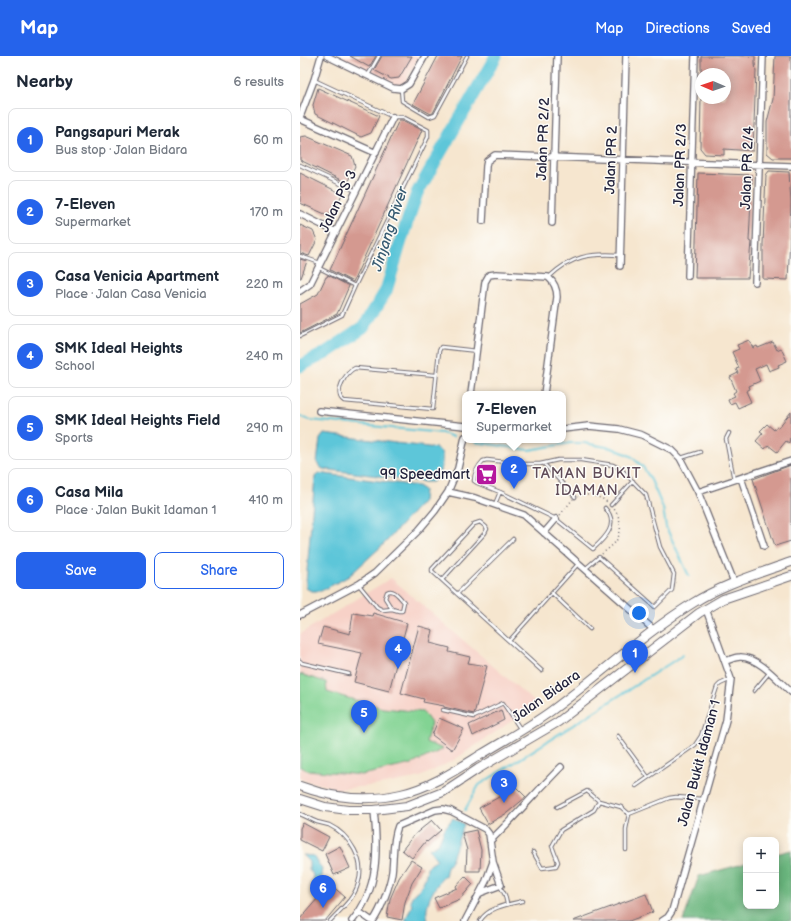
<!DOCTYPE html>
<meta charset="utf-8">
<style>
:root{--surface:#fff;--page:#f6f6f7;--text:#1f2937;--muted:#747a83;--line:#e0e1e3;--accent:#2563eb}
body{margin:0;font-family:"Balsamiq Sans",sans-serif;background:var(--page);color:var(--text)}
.controls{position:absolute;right:12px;bottom:12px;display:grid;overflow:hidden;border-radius:8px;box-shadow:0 2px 10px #0003}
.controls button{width:36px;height:36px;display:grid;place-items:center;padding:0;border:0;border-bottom:1px solid var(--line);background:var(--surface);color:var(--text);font:20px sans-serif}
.compass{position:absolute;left:395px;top:12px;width:36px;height:36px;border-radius:50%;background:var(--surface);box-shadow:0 2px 10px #0003;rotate:272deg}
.you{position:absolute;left:339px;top:557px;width:14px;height:14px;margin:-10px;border:3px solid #fff;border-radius:50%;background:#1a73e8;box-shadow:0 0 0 6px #1a73e833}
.badge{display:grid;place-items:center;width:26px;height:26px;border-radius:50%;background:var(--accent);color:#fff;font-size:13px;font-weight:700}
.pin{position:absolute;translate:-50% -33px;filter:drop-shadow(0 1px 2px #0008)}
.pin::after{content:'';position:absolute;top:21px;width:14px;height:12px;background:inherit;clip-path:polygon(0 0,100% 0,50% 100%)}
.popup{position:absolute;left:162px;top:335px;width:104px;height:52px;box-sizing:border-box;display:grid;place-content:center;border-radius:8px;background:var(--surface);filter:drop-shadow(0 1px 3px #0005);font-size:13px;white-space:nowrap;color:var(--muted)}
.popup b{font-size:15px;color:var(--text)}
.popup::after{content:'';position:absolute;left:50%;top:100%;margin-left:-8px;border:8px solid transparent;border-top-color:var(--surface)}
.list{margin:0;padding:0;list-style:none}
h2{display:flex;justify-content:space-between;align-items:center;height:52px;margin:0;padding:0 16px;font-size:17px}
h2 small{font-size:13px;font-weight:400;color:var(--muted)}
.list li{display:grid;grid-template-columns:26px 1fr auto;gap:12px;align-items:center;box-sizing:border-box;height:64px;margin:0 8px 8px;padding:0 8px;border:1px solid var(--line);border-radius:8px}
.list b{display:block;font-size:15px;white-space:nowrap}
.list p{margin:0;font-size:13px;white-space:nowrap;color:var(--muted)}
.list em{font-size:13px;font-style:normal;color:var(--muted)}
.actions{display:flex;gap:8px;padding:12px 16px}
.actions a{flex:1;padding:9px 0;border:1px solid var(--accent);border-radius:8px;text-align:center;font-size:14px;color:var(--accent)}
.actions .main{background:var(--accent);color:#fff}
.map{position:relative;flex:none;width:491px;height:865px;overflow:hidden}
header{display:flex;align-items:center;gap:24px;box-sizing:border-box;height:56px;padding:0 20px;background:var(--accent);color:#fff}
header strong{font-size:19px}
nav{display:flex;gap:22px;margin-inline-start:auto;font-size:14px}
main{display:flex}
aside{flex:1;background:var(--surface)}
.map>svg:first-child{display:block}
</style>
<header>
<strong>Map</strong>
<nav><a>Map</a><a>Directions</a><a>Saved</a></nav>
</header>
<main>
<aside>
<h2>Nearby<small>6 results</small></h2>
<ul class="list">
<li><span class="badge">1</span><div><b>Pangsapuri Merak</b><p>Bus stop · Jalan Bidara</p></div><em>60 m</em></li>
<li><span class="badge">2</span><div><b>7-Eleven</b><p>Supermarket</p></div><em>170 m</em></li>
<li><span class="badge">3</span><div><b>Casa Venicia Apartment</b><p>Place · Jalan Casa Venicia</p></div><em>220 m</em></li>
<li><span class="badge">4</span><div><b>SMK Ideal Heights</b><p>School</p></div><em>240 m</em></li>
<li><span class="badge">5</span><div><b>SMK Ideal Heights Field</b><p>Sports</p></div><em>290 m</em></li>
<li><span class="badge">6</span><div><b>Casa Mila</b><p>Place · Jalan Bukit Idaman 1</p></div><em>410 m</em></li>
</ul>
<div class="actions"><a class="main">Save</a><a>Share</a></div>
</aside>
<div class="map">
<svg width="491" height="865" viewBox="0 0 491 865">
<rect width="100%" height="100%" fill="#fdfcf7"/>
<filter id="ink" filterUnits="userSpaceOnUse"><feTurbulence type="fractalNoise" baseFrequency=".025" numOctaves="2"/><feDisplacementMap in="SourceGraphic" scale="8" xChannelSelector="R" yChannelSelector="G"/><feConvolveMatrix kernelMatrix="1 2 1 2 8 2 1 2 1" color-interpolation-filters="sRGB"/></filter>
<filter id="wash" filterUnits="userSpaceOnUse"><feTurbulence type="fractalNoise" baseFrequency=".012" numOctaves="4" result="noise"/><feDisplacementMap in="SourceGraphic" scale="16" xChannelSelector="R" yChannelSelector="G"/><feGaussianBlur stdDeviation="0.9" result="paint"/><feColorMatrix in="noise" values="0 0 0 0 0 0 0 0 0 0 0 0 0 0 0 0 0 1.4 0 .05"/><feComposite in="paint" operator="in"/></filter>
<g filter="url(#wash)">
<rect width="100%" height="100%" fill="#f6e6cf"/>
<path fill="#f7d1c7" d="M43,0H119L105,27L93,30L41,3Z
M91,522L237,648L154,704L120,721L79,729L38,733L3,724L0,722V578Z"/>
<path fill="#82d393" stroke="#527a67" d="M0,618L26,626L27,636L83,652L123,656L131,667L126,686L143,693L112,708L62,719L7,714L0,711Z"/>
<path fill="#69b57d" stroke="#466c5c" d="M491,794V865H383L399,820L446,807V850H476V798Z"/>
<path fill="#5dc6d9" stroke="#40748a" d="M24,378L136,392L142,397C143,410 141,416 133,426H125L23,413L19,410L17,407L20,383Z
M18,417L118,430L124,434L123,445L85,487L49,520L21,535H11L6,532V527L15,421Z
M153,762L164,768L151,805L147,811L145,820H143C134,834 123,848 128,865H105L112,849L110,845C112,840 113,838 117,835C123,830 127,818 127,811L137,804L129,793L138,788L145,772Z
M2,799L14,800L16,805L22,812L21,821L17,823V830H11L13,819L9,813V806Z"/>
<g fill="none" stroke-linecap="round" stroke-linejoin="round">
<path stroke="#5dc6d9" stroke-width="2" d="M0,360L10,364L142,377L153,381
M175,386L229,394L270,387H284L312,392L331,400L343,411L351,424L363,452L366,471L389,520
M165,754L179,729L383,599"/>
<path stroke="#5dc6d9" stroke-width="13" d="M0,310L24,298L63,272L86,235L103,178L117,137L196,0"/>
</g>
<g id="blocks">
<path fill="#d49990" d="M50,0H76L69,11Z
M82,0H112L99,22L91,23L74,14Z
M138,0H162L133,57L131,58L113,48Z
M401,0H455V8L456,15L453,95L424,93V99L405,98L400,92L401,42H425V18H401Z
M475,0H491V102H473L467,97V66L473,43Z
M18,32L79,60L71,77L61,81L15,58L13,49Z
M99,64H102L122,74L53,226L30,214Z
M6,80L52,100L55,110L47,127L0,104V81Z
M469,115L489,116L491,146L489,203L488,224L463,223V188L466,119Z
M0,117L42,138L34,156L25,158L0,147Z
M398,117L452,119V128H450L449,136L451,144L449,185L451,186L448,222H395Z
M0,169L13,175L17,184L9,200L0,197Z
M0,203L7,205L1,222H0Z
M28,219L49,230L37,258L0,277V248L18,238L26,221H27Z
M449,284L453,292L457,290L458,292L473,286L477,294L481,292L487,305L478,309L479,311L469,315L466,308L455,313L460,325L449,330L450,333L446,335L451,346L438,352L435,346L430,348L428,343L435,340L433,337L436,335L430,321L438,317L436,313L439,312L432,296L439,293L437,289Z
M491,356V383L490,382L489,387L486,385L477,396L468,389L465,393L456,385L463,377L460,375L467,368L474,374L476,371L478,372Z
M491,409V485L475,490L453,423Z
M53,557L72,560L73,557L107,567L89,635L54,626L62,597L18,588L23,571L50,578Z
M119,570L133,574L130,587L150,592L149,596L170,601L168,607L187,610L174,658L144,651V650L123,646L124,643L101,637Z
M201,654L204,664L173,680L169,669Z
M139,662L164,673L152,694L132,679Z
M212,727L226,741L207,757L188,768L179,752L199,741Z
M132,764L141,774L127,786L126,785L112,802L102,794L114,779Z
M3,767L29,781L22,795L0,784V772Z
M176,774L181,794L180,815H166L167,794L162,777Z
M40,790L50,812L34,819L25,798Z
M111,804L122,811L112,827L105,846L102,864L87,861L90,843L99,822Z
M165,820L173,828L160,843L139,852L134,842L157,832L156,830Z
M30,828L45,841L25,865H0V863Z
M346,838L353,856L329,865H273Z"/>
</g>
</g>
<g filter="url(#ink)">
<use href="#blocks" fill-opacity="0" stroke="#6c676f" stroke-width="1"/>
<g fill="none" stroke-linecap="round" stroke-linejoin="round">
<defs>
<path id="service" d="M68,19L79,0
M14,24L93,61H103L128,74V81L55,230
M101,33L102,45L129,61L135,59L167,0
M0,109L56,135
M0,200L20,207
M249,221C271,200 290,197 320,199
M0,280L42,259L55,230L19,212
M136,319L55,312C45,316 33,338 44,345L133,353L139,295L141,291L177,295
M429,377L426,383L434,424
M381,402L400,396
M244,408L275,441
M195,448L200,436
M311,449L333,425
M285,513L299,501L355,551L372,534L374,518L360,491L346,439L321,413L313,409L281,404H258L240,408H224L187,404L183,405C178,410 174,418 174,425L177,427L200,436L256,463L293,493C305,482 320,468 305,452
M142,524L185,477L187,473L186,471L180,466L174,468L132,513V515L242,615
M59,529L77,551L83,554L92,553L99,555H102L104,546C99,541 94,532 87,536L85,542L92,553
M252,537L290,573
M157,538L213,483
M209,585L278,508
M0,605L2,607L49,618
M454,635L469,617
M143,654L174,661L203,647L221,674
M318,680L348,721
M336,730L395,689L401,680L417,631L420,628L431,623
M257,751L287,735L299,745L321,751L329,758
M0,758C6,760 11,764 17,766C21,767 25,768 29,769C50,779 66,805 58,828C54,843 40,854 30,865
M329,758L369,742L376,741L403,743
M326,794V773L329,758
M233,796L242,812L256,810L258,806L252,790L261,774L294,754L299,745
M200,830L205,839L207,848
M180,865C188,851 209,848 223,845"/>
<path id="minor" d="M27,0L93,32L101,33L109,28L125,0
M0,61L14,24L21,0
M0,63L76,97
M0,158L36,176
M183,165L186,110L187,105L195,99L491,110
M252,167L257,0
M320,210L326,0
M388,220L395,0
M455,226L463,0
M0,235L10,228L93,61
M171,338L185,226L189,219L196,218L248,221C255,227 257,233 257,241L244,338
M19,355L165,370
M263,373L289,370L319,373L342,379L372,394L380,402L398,436L434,526
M441,422L464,490
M148,436L175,442L224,459L354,574
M398,436L491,405
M244,477L256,463
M0,559L59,528L75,517L119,474L135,455L148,436L158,412L165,381
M425,605C430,604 435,601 440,601C457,600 479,625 491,636
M190,785C215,761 237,735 261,711
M59,856L72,865
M52,865C79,833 78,794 74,754
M73,865C81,854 90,830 92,816C94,800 92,785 98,770L135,754L143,753L151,755L185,773L189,778L193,806L201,829L180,837
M165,865L186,825L193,806
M362,865L368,861L372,855L426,664L431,623L406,553"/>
<path id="secondary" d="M0,730C32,742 68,746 101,738C131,731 156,714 182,698C205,684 229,671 251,655C299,620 343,578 393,547C423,528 458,518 491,506
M0,743L25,751L48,754H74L107,750L143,736L178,713L258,666L399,557L423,543L491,520"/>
</defs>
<use href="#service" stroke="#6c676f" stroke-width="4.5"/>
<use href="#minor" stroke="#6c676f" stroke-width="8"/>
<use href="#secondary" stroke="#6c676f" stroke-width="10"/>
<path stroke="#6c676f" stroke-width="1.5" stroke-dasharray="1 3" stroke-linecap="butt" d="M279,439C288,438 300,440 307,446
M260,459L273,443
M302,498C306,494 313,490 316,485C323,475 321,462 314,453"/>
<use href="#service" stroke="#fff" stroke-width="2.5"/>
<use href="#minor" stroke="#fff" stroke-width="5.5"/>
<use href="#secondary" stroke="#fff" stroke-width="8"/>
</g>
</g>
<defs>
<symbol id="supermarket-square" viewBox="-11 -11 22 22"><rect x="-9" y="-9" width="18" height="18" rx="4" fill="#b5179e" stroke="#fdfcf7"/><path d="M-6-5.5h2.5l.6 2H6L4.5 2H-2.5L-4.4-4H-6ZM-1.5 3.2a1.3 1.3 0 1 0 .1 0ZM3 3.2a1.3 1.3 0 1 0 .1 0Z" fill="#fff"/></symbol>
</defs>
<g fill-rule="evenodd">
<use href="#supermarket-square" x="174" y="406" width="25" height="25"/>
</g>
<g text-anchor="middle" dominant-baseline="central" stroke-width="3" stroke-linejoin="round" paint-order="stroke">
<g font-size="14" fill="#22223b" stroke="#fdfcf7">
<text transform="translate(243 83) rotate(-88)">Jalan PR 2/2</text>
<text transform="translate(311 104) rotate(-88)">Jalan PR 2</text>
<text transform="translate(380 109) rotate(-88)">Jalan PR 2/3</text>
<text transform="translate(447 112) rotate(-88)">Jalan PR 2/4</text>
<text transform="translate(38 145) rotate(-64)">Jalan PS 3</text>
<text transform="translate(246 640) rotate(-35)">Jalan Bidara</text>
<text transform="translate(399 707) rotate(-75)">Jalan Bukit Idaman 1</text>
</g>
<g font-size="14" fill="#22223b" stroke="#fdfcf7" text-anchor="end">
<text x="170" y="418">99 Speedmart</text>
</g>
<g font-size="15" font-style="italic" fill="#375b72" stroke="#fdfcf7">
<text transform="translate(90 173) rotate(-72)">Jinjang River</text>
</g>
<g font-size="15" letter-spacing="1" fill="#604c59" stroke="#fdfcf7">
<text x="287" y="417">TAMAN BUKIT<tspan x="287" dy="17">IDAMAN</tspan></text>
</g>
</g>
</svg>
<div class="controls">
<button>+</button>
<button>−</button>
</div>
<svg class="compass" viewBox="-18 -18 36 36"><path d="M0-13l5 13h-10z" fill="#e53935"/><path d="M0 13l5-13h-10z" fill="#747a83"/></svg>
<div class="you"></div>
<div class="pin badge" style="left:335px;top:617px">1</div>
<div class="pin badge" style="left:214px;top:433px">2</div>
<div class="popup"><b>7-Eleven</b>Supermarket</div>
<div class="pin badge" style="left:204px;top:747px">3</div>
<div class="pin badge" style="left:98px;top:613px">4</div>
<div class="pin badge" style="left:64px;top:677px">5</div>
<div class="pin badge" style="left:23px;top:852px">6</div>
</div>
</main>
